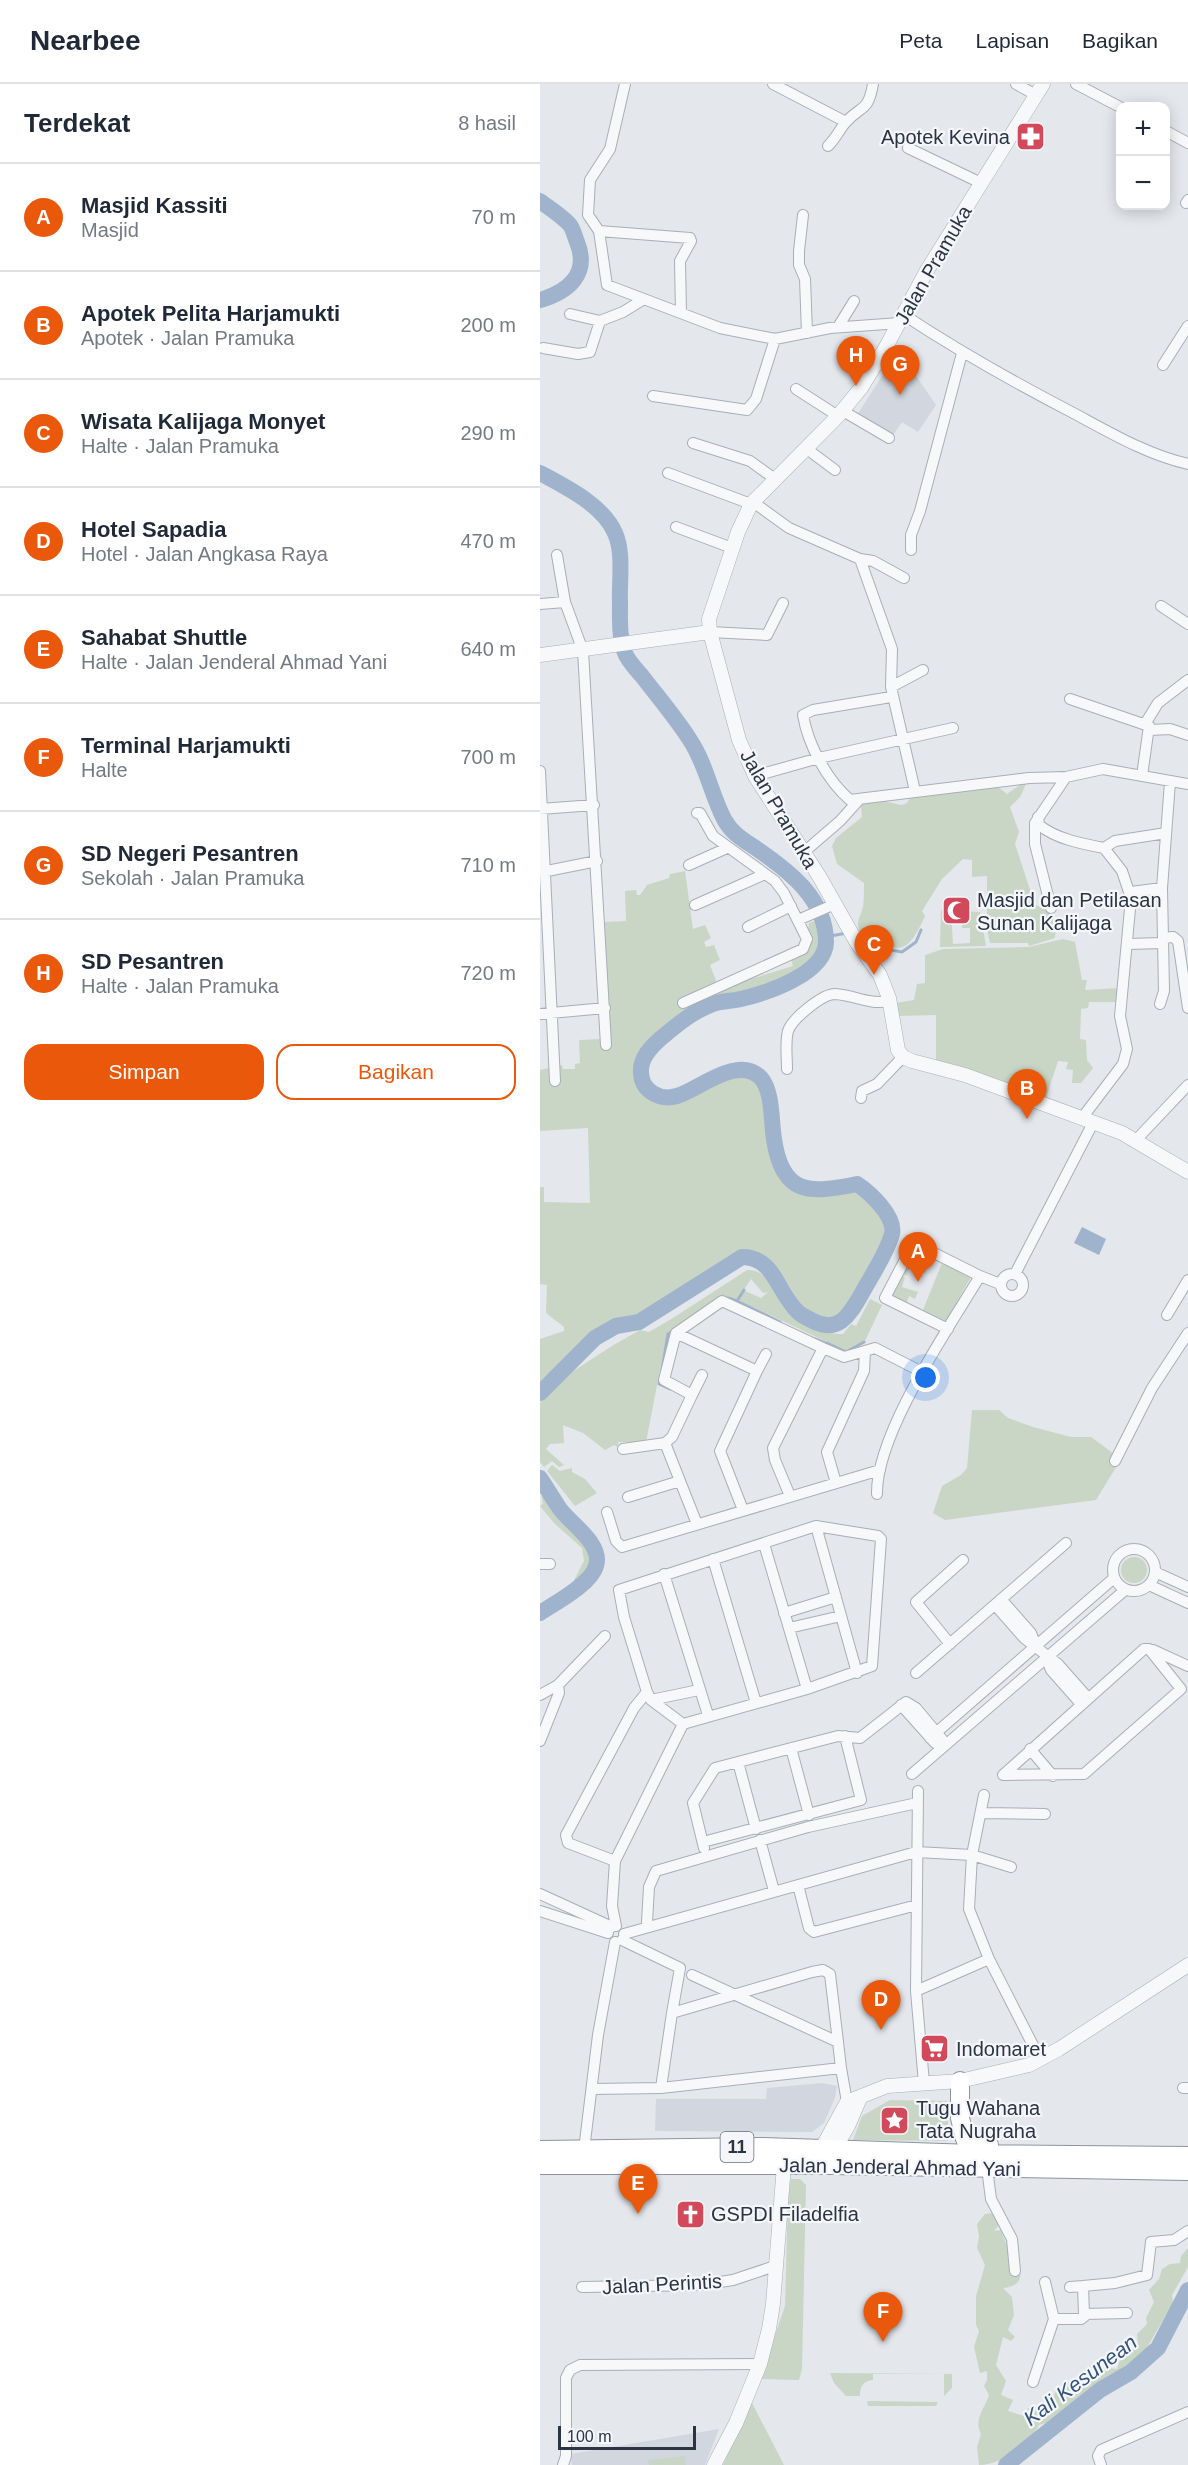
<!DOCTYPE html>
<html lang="id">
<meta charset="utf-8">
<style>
:root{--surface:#fff;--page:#f6f6f7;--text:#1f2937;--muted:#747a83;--line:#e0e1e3;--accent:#ea580c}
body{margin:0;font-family:Arial,sans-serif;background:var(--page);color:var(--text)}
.controls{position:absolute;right:18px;top:18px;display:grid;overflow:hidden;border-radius:12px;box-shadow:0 3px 15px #0003}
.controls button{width:54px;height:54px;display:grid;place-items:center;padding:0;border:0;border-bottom:2px solid var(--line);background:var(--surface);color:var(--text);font:30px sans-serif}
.scale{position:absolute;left:18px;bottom:15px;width:138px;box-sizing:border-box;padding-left:6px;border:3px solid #2b3445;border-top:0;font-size:16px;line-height:21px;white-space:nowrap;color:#2b3445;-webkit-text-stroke:4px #f4f6f9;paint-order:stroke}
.you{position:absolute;left:386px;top:1294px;width:21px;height:21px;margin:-15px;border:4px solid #fff;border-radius:50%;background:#1a73e8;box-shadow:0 0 0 9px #1a73e833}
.badge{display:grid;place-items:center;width:39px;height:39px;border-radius:50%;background:var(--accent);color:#fff;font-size:20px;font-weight:700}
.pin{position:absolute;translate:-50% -50px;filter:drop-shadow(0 2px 3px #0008)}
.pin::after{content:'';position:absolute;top:32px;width:21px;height:18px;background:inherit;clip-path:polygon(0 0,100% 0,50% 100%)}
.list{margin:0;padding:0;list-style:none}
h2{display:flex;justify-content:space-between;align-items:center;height:78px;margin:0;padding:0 24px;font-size:26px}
h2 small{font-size:20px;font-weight:400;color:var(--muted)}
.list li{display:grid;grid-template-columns:39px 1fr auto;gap:18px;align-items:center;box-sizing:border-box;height:108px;padding:0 24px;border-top:2px solid var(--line)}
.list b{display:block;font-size:22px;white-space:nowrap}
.list p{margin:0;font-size:20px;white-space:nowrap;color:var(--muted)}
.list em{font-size:20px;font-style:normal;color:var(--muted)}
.actions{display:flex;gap:12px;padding:18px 24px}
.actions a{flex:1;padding:14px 0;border:2px solid var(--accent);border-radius:18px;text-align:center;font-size:21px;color:var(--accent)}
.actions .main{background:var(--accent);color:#fff}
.map{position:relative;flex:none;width:648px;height:2381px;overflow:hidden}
header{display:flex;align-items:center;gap:36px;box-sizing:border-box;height:84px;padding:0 30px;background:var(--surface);border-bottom:2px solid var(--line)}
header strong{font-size:28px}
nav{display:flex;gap:33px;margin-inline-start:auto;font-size:21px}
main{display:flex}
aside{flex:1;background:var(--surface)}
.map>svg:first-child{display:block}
</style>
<header>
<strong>Nearbee</strong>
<nav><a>Peta</a><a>Lapisan</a><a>Bagikan</a></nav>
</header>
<main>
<aside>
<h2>Terdekat<small>8 hasil</small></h2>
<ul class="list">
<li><span class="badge">A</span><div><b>Masjid Kassiti</b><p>Masjid</p></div><em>70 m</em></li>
<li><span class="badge">B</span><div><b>Apotek Pelita Harjamukti</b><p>Apotek · Jalan Pramuka</p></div><em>200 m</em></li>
<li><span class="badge">C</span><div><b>Wisata Kalijaga Monyet</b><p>Halte · Jalan Pramuka</p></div><em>290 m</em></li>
<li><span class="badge">D</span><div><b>Hotel Sapadia</b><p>Hotel · Jalan Angkasa Raya</p></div><em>470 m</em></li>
<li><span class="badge">E</span><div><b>Sahabat Shuttle</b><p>Halte · Jalan Jenderal Ahmad Yani</p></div><em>640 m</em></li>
<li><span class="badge">F</span><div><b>Terminal Harjamukti</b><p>Halte</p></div><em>700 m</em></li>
<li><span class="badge">G</span><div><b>SD Negeri Pesantren</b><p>Sekolah · Jalan Pramuka</p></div><em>710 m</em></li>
<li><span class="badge">H</span><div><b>SD Pesantren</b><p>Halte · Jalan Pramuka</p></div><em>720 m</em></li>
</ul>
<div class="actions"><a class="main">Simpan</a><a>Bagikan</a></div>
</aside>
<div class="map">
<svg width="648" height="2381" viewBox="0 0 648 2381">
<rect width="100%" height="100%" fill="#e4e7ec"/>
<path fill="#d2d6de" d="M355,272L372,286L396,321L378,348L362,338L352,353L317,331Z
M282,1999L297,2002L295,2014L284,2039L272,2048L115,2047L116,2015H226L227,2004Z
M179,2345L165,2381H32L31,2370Z"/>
<path fill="#c9d6c5" d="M484,698H487L480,713L470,723L479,748L475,760L495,821L510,827L516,839L515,854L489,862L488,859H450L447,845V792L432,793V776L423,775L402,795L382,827L385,832C366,873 360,869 322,850C314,840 320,834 323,823C324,818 324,805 324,799L297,780L292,762L296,754L322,733L321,722C331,711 349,719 362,721L367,719L371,712L454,700L467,710Z
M145,787L153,845L165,841L171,854L164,858L166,863L174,861L180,876L170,881L177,899L204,897L253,882L251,875L265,869L269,839L277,836C282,853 281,869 267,882C257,891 214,906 199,909C191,911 181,911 172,914C152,920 135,936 119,949C109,957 97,968 96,982C95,992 97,1004 105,1011C141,1042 183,969 218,1000C236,1069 218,1127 316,1106C328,1114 347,1131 346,1148L313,1213L296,1236C264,1237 259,1217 245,1195C237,1183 225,1175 213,1167L192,1171L97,1233L74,1237L52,1250L0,1300V1255L24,1247V1243L6,1229L7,1201L0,1200V1103H4V1118L50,1119L48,1044L0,1047V986L22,981L23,985H35V980L40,979L39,956L62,955L67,929L64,838L86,837L85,807L96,806L97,811H100L107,801L129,794L130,790Z
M401,826L411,827L413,860L430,859V844H422V827L440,828L446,862L400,863Z
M523,855L535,858L542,896H547L545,906L579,904L577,918H549L548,924L541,925L540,955L546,956L547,976L553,984L541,999H532L533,986L526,985L528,978L518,977L506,1014L396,978V931L357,932L356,919L374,916L377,900L385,899V871L403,865L489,863Z
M376,1166L386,1170L381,1178L388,1182L385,1189L370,1183L366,1192L362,1190Z
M402,1179L431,1193L406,1237L383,1226Z
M207,1186C231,1185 235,1215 247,1228C260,1243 284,1250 303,1250L311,1240L316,1242L330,1215L342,1221L325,1257L306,1267L198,1216L205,1207L221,1214L228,1208L223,1209L211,1195L197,1216L179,1212L127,1250L106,1358H78V1363L74,1361L65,1366L43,1349L23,1341L24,1359L10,1360L6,1365L24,1381L19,1383L12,1377L4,1383L0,1378V1319L5,1310L18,1297L72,1262L100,1246L109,1248L133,1234Z
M361,1191L365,1193L362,1203L378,1208L375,1215L369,1212L366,1221L351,1211Z
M432,1326H459L468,1334L493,1343L531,1353H551L581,1375L556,1416L405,1436L393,1429L402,1402L421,1391L427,1384Z
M12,1381L20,1387L32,1384V1388L45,1395L57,1409L35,1422L7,1387Z
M0,1405L50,1469L51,1481L31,1502L44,1477L42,1464L15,1440L0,1422L3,1420Z
M581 1486a13 13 0 1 1 26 0a13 13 0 1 1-26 0Z
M350,2016L408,2017V2057L313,2056L322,2032Z
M251,2095H260L266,2101L262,2285L259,2296L220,2295L245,2222L248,2113Z
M453,2129L459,2141L454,2147L461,2146C465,2166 501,2200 463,2204L472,2213L474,2231L468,2246L475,2253L471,2257L463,2253L456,2281L466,2297L461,2311L473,2316L468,2327L484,2332L488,2324L503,2327C523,2308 506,2304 537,2295L540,2289L556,2292L566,2284L577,2285L581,2273L598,2262L597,2250L607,2240L606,2234L614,2218L609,2206L619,2195L622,2185L630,2180L640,2179L641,2172L648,2164V2183L632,2211L633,2219L605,2267L587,2285L506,2339L499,2341C489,2361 461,2381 439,2381L437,2363L441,2350C433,2336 445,2324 449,2311L444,2302L447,2296V2287L440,2289L434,2263L439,2247L436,2241V2212L445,2181L437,2164L439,2153L437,2140L445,2130Z
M290,2289L412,2290V2304L404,2312V2290H333V2296C323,2297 320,2302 320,2312H306L294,2299Z
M211,2317L244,2381H183Z
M327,2318L328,2317L398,2318L396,2322H328Z
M145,2372L146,2381H109L108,2376Z"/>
<path fill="#9fb4cc" d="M542,1143L566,1155L559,1171L534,1159Z"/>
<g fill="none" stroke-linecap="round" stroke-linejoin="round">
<path stroke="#9fb4cc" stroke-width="3" d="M317,849L351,866L362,868L376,858L381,846
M285,853L307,849
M188,1214L197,1217L204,1206
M197,1217L240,1238
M275,1255L285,1259
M287,1259L306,1268L315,1263
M317,1262L324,1258
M122,1285L128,1250L133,1247
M120,1294L119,1300L130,1305"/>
<path stroke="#9fb4cc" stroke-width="16" d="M0,117C9,124 22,132 30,141C33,145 35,153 37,158C50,190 28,208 0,216
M0,389C26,403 63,421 75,449C84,469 79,497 80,518C80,535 79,553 85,569C88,577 96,585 102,592C118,613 136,634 150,656C166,680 171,710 184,735C192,750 204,756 217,765C249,787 286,815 286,858C285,890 227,909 201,915C192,917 181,917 173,920C153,927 137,941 120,955C111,963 100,974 101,988C101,1007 120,1017 137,1012C158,1006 198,970 221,994C233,1008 231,1038 234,1055C242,1111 269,1110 317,1100C329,1108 356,1132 352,1150C346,1171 331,1192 321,1211C309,1231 299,1250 273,1237C268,1234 262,1232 258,1228C238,1210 235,1173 202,1173L99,1238L76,1242L55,1254L0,1309
M0,1394C7,1404 13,1415 20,1425C31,1440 63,1460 56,1482C51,1500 15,1519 0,1529
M466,2381L560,2306L591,2288L618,2264L648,2206"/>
<defs>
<path id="minor" d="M85,0L70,65L50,96L48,131L59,147L150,154L151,157L140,177L141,229
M233,0L306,38
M476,0L496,11
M536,0L580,23
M626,47L648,59
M288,62C296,54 299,46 306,38C321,21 328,29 333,0
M368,64L441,99
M646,119L648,116
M263,131L259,167V181L265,195L267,249
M59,147L67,201L180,244L235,255L290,244L360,239
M30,230L60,237
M364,231C420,268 479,301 539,332C574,351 609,371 648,380
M298,243L314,217
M3,264L38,270L50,268L60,237L83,228L104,215
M623,281L648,242
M256,305L298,332
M113,312L207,326L216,315L235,255
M303,327L349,354
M153,359L210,377L235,395
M267,365L295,386
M128,389L211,420
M213,418L249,444L320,475L352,565L351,603
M136,443L192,464
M371,466V451L380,427L422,269
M17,471L25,518L43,567L66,961
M320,475L333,477L364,494
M0,520L25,518
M621,522L648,540
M170,548L227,551L243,519
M351,613L273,626L263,631C268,661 287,696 310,716L489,694L526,693
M530,615L609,642L602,692
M605,640L618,619L648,596
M610,646L630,645L648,651
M0,687L15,997
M215,692L279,674L413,644
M375,707L351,603L383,586
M0,725L54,721
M498,733L499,741C516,755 543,760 564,764L582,787L591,814L580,932L587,965L583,980L542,1034
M564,764L575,757L626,749
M264,768L300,737L318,717
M149,781L187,764
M2,788L57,777
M591,808L622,804
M155,821L225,790
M511,824L495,760V739L526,693L563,685L648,700
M258,836L295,820
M208,843L251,822
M623,854L633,853L638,857L648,924
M588,860L623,859
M143,919L263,865L267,855L244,809L235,797L173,752L160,729H157
M620,920L624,907L622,804L630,698
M0,930L65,924
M247,985C247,973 245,958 248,947C252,935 282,910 295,910C315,911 327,921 350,917
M321,1014L322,1007L337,1000L363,973
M596,1056L648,1001
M461 1201a11 11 0 1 1 22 0a11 11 0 1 1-22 0Z
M475,1190L553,1039
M627,1231L648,1196
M408,1245L345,1214L372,1162H380L440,1192
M136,1249L217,1287L180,1367L203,1426
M217,1287L226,1270
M152,1311L162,1291
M83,1365L125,1359
M575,1377L612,1304L648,1249
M296,1399L287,1368L324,1287L325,1267L335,1264L384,1289
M337,1410C336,1350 408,1245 440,1192L460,1200
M250,1412L235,1376L233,1364L283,1264L304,1273L325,1267
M88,1413L140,1397
M67,1428L76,1457L82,1463L340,1386
M157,1440L125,1359L132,1353L152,1311L124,1296L136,1249L182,1217L283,1264
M276,1442L338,1452L341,1455L332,1582L267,1605L143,1640L111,1616L107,1608L84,1533L79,1506Z
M276,1442L317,1589
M224,1460L267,1605
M573 1486a21 21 0 1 1 42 0a21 21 0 1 1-42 0Z
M173,1475L216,1619
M0,1480H10
M615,1488L648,1503
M124,1490L168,1631
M609,1501L648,1519
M461,1515L491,1549L496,1562
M455,1521L484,1554L518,1580L548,1614
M244,1529L296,1513
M249,1544L301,1532
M410,1560L376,1518L423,1476
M604,1565H609L641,1605L544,1690L463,1691Z
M613,1566L648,1582
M506,1573L511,1586L541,1620
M376,1589L526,1459
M0,1611L18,1601L65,1552
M111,1616L159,1606
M361,1621L395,1659
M390,1654L574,1494
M0,1657L19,1609L18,1601
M251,1664L269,1731
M490,1665L513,1692
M198,1678L216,1745
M372,1690L585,1506
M378,1707L376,1907L384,1999
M444,1711L432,1771L429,1825L449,1875L500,1975
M441,1729L505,1730
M220,1756L234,1807
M163,1758L321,1716L305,1652
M164,1764L153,1719L175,1684L298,1652L320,1654L366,1618L376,1624L406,1660
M75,1777L28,1759L26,1751L94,1624L107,1608
M258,1801L269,1844L274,1848L377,1821
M0,1810L72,1843
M0,1827L68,1849
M107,1838L109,1803L116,1787L268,1743L377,1719
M76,1842L72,1822L75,1777L143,1640
M84,1850L376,1768L432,1771L471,1783
M82,1856L140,1884L132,1929
M152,1891L298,1958L301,1984
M376,1907L449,1875
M121,2004L132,1929L272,1888L283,1886L290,1890L298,1958
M643,2004H648
M52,2005L121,2004L301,1984L307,2018
M44,2066L58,1951L75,1858
M447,2084L451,2115L472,2155L475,2187
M505,2198L514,2235H541L546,2231
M42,2203L161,2201L193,2196L235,2182
M530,2203L543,2202
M587,2229L544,2230L543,2202L575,2199L607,2191L611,2158L634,2156L648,2147
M493,2298L514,2235
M23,2381L26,2372V2294L30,2286L40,2281L220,2280
M561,2381L558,2372L561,2366L648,2328"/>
<path id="tertiary" d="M503,0L386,188L346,263L321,304L298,332L211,420L198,448L169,535L170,548L199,656L215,692L279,792L317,859L340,891L349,914L358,966L363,973L372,977L425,991L582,1049L648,1088
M0,571L170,548
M278,2071L307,2018L347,2002L420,1997L489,1981L519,1965L648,1881
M291,2071L308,2042L321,2012
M174,2381L196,2339L220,2280L229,2245L233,2220L244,2081"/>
<path id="trunk" d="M420,1997V2034L425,2055L433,2061H449
M0,2066L223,2063L433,2070L648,2072
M0,2081H292L648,2087"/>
</defs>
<use href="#minor" stroke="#a9aeb7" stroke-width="12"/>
<use href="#tertiary" stroke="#a9aeb7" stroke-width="15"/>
<use href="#trunk" stroke="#8b94a3" stroke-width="20"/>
<use href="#minor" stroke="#f7f8fa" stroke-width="10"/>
<use href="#tertiary" stroke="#f7f8fa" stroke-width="14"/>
<use href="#trunk" stroke="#fff" stroke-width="18"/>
</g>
<defs>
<symbol id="pharmacy-square" viewBox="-11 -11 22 22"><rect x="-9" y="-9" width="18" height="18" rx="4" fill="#d1495b" stroke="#f4f6f9"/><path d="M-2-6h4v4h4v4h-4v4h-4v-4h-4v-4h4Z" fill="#fff"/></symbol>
<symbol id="mosque-square" viewBox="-11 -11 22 22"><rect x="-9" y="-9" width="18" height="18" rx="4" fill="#d1495b" stroke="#f4f6f9"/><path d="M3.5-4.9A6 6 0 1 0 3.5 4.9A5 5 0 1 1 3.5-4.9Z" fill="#fff"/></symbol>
<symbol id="supermarket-square" viewBox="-11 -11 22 22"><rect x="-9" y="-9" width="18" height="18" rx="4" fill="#d1495b" stroke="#f4f6f9"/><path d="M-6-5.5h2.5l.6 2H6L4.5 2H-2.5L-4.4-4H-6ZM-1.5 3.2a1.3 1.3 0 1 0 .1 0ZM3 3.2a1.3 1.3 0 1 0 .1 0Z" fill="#fff"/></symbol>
<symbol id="sight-square" viewBox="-11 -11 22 22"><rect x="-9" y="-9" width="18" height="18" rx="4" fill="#d1495b" stroke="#f4f6f9"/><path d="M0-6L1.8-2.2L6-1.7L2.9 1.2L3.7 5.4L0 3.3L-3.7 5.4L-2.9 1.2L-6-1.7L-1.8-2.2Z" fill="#fff"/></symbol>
<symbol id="church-square" viewBox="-11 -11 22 22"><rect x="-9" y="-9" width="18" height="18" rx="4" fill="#d1495b" stroke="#f4f6f9"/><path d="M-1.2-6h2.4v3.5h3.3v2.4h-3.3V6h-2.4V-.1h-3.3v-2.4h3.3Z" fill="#fff"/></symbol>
</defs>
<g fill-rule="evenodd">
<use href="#pharmacy-square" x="474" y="36" width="33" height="33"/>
<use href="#mosque-square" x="400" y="810" width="33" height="33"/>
<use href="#supermarket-square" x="378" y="1948" width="33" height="33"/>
<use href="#sight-square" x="338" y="2020" width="33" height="33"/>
<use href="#church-square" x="134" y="2114" width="33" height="33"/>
</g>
<g text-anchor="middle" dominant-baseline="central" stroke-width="4.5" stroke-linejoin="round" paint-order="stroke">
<rect fill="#f4f6f9" stroke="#676e7b" stroke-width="1.5" x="180.5" y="2048" width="33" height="30" rx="4.5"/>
<g font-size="18" font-weight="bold" fill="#2b3445">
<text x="197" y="2063">11</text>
</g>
<g font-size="20" fill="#2b3445" stroke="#f4f6f9" text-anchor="start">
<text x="470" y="53" text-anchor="end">Apotek Kevina</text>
<text x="437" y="816">Masjid dan Petilasan<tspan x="437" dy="23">Sunan Kalijaga</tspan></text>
<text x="416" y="1965">Indomaret</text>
<text x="376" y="2024">Tugu Wahana<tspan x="376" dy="23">Tata Nugraha</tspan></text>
<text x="171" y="2130">GSPDI Filadelfia</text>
</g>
<g font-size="20" fill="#2b3445" stroke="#f4f6f9">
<text transform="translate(393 181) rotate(-60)">Jalan Pramuka</text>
<text transform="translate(239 725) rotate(60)">Jalan Pramuka</text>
<text transform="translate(360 2083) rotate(1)">Jalan Jenderal Ahmad Yani</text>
<text transform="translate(122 2200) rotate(-3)">Jalan Perintis</text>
</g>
<g font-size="21" font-style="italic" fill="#34527a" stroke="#f4f6f9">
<text transform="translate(540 2296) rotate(-37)">Kali Kesunean</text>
</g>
</g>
</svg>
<div class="controls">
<button>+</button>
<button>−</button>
</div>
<div class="scale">100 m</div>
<div class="you"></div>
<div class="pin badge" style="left:378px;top:1198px">A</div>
<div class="pin badge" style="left:487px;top:1035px">B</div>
<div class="pin badge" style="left:334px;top:891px">C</div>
<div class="pin badge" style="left:341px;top:1946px">D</div>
<div class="pin badge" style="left:98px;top:2130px">E</div>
<div class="pin badge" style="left:343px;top:2258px">F</div>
<div class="pin badge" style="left:360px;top:311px">G</div>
<div class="pin badge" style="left:316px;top:302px">H</div>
</div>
</main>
